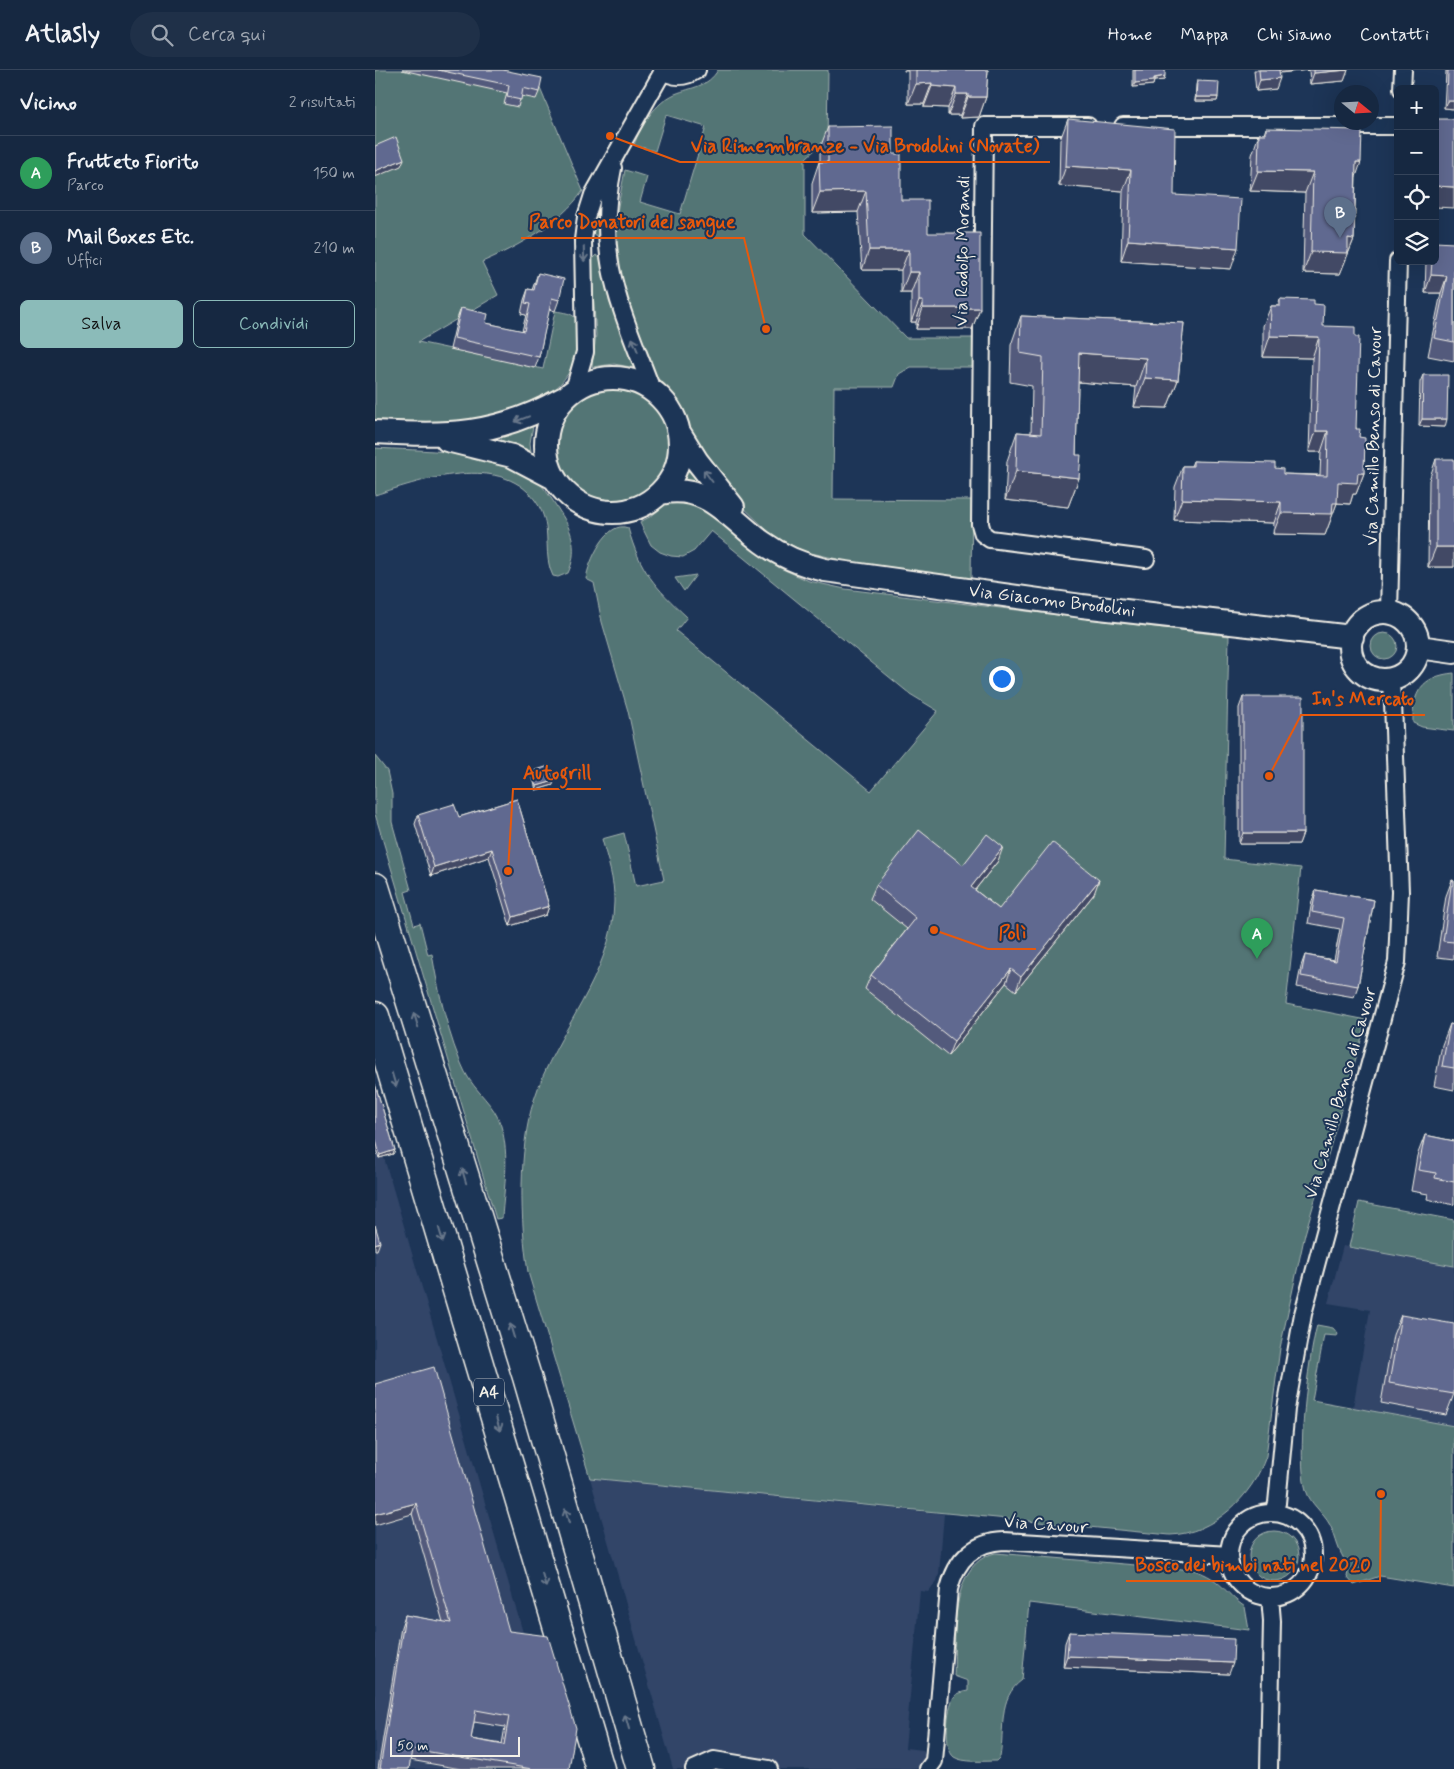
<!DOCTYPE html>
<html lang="it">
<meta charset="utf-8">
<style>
:root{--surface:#162841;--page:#1f3048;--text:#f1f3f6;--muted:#9ea6b1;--line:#35445a;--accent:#8bbbb9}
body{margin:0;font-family:Mynerve,sans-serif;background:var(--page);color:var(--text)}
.controls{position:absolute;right:15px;top:15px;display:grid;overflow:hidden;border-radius:8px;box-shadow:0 5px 20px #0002}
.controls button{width:45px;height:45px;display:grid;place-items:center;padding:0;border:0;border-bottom:1px solid var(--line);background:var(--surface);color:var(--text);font:25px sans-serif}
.compass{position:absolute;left:959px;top:15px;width:45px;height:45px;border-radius:50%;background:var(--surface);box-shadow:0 5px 20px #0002;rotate:108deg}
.scale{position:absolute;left:15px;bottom:12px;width:130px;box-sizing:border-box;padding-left:5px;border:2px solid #f4f1e8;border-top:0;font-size:14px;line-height:18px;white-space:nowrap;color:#f4f1e8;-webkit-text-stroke:4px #1d3557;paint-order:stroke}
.you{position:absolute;left:626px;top:608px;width:18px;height:18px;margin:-12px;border:4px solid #fff;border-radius:50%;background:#1a73e8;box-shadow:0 0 0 8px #1a73e833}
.badge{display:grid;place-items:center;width:32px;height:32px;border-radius:50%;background:var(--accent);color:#fff;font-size:16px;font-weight:700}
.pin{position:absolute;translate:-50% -41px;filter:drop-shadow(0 1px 2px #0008)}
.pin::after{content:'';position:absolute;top:26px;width:18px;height:15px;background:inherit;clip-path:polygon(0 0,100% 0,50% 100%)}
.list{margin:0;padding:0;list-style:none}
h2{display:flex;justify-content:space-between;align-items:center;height:65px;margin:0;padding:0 20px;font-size:21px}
h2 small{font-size:16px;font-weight:400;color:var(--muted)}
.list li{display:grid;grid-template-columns:32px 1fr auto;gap:15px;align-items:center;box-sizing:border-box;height:75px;padding:0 20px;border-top:1px solid var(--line)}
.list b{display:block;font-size:19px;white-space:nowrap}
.list p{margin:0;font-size:16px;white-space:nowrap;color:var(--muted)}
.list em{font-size:16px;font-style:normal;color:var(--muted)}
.actions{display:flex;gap:10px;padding:15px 20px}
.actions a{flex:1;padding:11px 0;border:1px solid var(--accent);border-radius:8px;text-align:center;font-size:18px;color:var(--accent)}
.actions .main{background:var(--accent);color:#111}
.icon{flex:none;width:28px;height:28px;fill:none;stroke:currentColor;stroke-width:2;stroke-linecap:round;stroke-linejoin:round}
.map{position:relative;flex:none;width:1079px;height:1699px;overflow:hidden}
header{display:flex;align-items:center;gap:30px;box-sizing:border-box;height:70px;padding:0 25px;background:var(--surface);border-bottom:1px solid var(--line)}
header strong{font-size:24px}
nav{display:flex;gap:28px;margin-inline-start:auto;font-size:18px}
.search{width:350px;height:45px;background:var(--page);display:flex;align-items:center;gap:12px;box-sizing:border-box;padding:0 18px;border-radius:28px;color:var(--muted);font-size:19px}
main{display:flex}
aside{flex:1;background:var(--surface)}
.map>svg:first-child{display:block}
</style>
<header>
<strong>Atlasly</strong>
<div class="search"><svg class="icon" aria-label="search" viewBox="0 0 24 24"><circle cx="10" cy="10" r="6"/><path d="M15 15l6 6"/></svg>Cerca qui</div>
<nav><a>Home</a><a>Mappa</a><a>Chi siamo</a><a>Contatti</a></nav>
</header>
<main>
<aside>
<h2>Vicino<small>2 risultati</small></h2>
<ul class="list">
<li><span class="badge" style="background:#2e9e5b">A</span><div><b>Frutteto Fiorito</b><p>Parco</p></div><em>150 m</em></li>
<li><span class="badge" style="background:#5c6f8a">B</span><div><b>Mail Boxes Etc.</b><p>Uffici</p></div><em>210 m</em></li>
</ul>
<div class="actions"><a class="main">Salva</a><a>Condividi</a></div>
</aside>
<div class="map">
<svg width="1079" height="1699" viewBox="0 0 1079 1699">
<rect width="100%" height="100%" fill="#1d3557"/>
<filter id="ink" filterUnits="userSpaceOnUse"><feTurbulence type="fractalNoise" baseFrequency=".02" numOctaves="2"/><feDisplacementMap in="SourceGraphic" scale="10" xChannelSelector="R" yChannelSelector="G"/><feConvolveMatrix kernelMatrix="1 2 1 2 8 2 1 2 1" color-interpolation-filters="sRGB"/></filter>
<g filter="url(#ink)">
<path fill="#314568" d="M0,1057L188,1699H0Z
M968,1176L1079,1196V1356L978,1337L995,1240L953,1233Z
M215,1408L569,1444L564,1504L562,1511L553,1522L545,1521L530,1678L548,1680L561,1699H298Z"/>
<path fill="#527474" stroke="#a3b2ae" d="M0,0H92L164,16L208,121C184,154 144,176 107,192L123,225L43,272L168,299L180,241C200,244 204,245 203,267C201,359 66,355 0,351Z
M343,0H453L452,74L445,75L430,89V164L531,268H598V297H536L524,304L519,317H459L458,429L597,430L596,509L501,498L428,481L397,465L360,429L315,361L299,327L281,311L240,201L239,157L250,100L272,107L265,132L305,144L331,57L291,45L280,81L259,75C266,55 280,33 300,24C317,17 333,17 343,0Z
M225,124V166L215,164Z
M221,185L226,189L234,231L261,298L239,294L217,297L221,265L216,194L217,189Z
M181 375a57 57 0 1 1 114 0a57 57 0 1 1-114 0Z
M159,350L155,373L156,381L126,370L127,360Z
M0,378C44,381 116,379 154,404C167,413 177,429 185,442C198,461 203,482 193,503L183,507L178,506C168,487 176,462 167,442C137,378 49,409 0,425Z
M315,393L333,416L309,412Z
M311,427L353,453L403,497L434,511L470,519L854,566L849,789L926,798L911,934L992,950L930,1164L905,1278L891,1386C878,1426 838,1464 795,1465L215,1408L153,1202C145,1151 143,1079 159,1030C180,962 238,905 239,832C240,810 232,789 227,769L249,763L261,816L289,810L253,641L227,552L219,513L211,509C213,493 232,449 253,458C265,501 280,517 312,547L301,561L496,721L563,641L535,624L336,461L319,481L308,487L296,486L285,482L276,475L265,453L266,451C286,444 286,430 311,427Z
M321,505L309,521L300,508Z
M996 576a13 13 0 1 1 26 0a13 13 0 1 1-26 0Z
M1079,603V661L1047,657L1038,653C1037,622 1047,606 1079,603Z
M0,686L12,701L17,724V752L36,820L30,822L39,855L45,853L53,885L57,884C63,920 74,970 90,1002C100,1022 120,1034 126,1056C135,1086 129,1117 127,1148L121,1149L0,744Z
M984,1132L1079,1150V1196L974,1177Z
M942,1255L958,1258L963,1264L962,1266L949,1265L937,1330L1079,1356V1518L1005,1506L979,1515L972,1507L974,1496C961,1479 963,1471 955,1455C948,1442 935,1434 931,1420C921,1388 933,1290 942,1255Z
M874 1486a25 25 0 1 1 50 0a25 25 0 1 1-50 0Z
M620,1483L819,1500C848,1510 847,1521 870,1537L874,1560L654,1533L647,1610C622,1628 630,1659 625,1687L621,1691C610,1691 588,1693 579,1687C568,1679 572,1637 579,1627C582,1623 588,1622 593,1621V1611L579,1606C581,1567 573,1495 620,1483Z"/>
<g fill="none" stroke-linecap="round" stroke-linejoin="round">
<defs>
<path id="street" d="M287,0C298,8 310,8 322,0
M1027,19L1028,0
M713,56H609L605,454L608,464L615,469L771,489
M748,56H1023
M238,98C219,189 247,239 277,320
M199,320L210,282L208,170L211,147L218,125L288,1
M1014,542L1023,191
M854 1485a42 42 0 1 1 84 0a42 42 0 1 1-84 0Z
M899,1443L902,1433L911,1339L928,1244L1022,892L1025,822L1018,632L1015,610
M319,1699L339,1690L394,1699
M553,1699L559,1691L574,1519C581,1490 599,1472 629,1471L854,1485
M894,1699L897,1551L895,1527"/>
<path id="secondary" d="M171 375a67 67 0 1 1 134 0a67 67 0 1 1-134 0Z
M0,362C73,366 121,366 187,329
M304,362L322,391L358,437
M72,370L137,386L179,408
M286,423C332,413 354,448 387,472C406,486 428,495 450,500L707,536L977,567
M975 576a34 34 0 1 1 68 0a34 34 0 1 1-68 0Z
M1044,577L1079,582"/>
<path id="highway" d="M0,817L152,1307L266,1699
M0,946L225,1699"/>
</defs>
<use href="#street" stroke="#f4f1e8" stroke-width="20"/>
<use href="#secondary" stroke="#f4f1e8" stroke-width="26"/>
<use href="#highway" stroke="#f4f1e8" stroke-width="31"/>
<use href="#street" stroke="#1d3557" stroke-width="16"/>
<use href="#secondary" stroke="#1d3557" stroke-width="22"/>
<use href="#highway" stroke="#1d3557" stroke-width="28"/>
</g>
<path fill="#535a7c" stroke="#f4f1e8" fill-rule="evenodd" d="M27,0H128L164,22L161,29L146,26L143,37L129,34L132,23Z
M529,0H613L611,27L604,47L585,48V45H573V38L549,37V34H533V1H529Z
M758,0H790L789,10L779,11L778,15L758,17Z
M879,0H973L969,11L935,14L934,0L905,3L901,19L881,21Z
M1071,0H1079V39L1069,38L1071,2Z
M822,11L843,27L842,31H820L821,15Z
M693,49L799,125L856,199L746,191L748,121L684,116L685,70Z
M453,57L518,84L526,130L553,163L605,238L597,259H541V252H536V223H526V200H487L483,142L437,143V113L444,92H445V78Z
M891,58L981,107L979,169L965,204L928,203L930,123L875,121L877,85L884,64H889Z
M1079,173V291L1053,286L1066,223H1050L1051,191H1060Z
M163,203L184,230L180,241L174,239L164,287L160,298L75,279L82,249L86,238L111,253L147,261L151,245L146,244L149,230L153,219L157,220Z
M905,229L939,234L948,256L984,367L989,403L981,424H978L975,434L962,433L950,465L898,464L899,453L799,450L800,417L808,396H816L818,391L900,398L908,404L945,405L946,382H934L937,288L888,287V256L896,236H903Z
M646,246L809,253L803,310L792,338L759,337L761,317L703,312L701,385L704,408L693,437L630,430L632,391L642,362L656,363L657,316L635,312L636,275Z
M1048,305L1070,357L1044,356L1045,312Z
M1061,389L1079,497H1053L1054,410Z
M868,627L928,763L924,774H864V638Z
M158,701L178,715L161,720L157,704Z
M142,729L174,836L171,845L135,856L114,787L56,806L40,754L43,745L84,747Z
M623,791L600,820L624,839L719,824L641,921L631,913L573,986L490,919L496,905L532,859L495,829L501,815L588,795Z
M1077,810L1079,811V889L1062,887L1071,826Z
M941,820L999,830L983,916L979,927L922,917L926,896L930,885L959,890L965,859L933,853L937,831Z
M1075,954L1079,955V1020L1059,1016L1067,975Z
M0,1014L20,1080L18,1084L4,1088L0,1076Z
M1050,1065L1079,1071V1135L1052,1129L1053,1124L1036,1121L1042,1086Z
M1026,1245L1079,1324L1071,1345L1006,1333L1018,1265Z
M0,1314L134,1561L194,1699H86L35,1690L34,1699H3L26,1557L30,1545L68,1552ZM99,1652L130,1657L127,1674L96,1669Z
M694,1562L854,1604L688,1597L690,1573Z"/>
<path fill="#434a65" stroke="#f4f1e8" d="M901,0H934L900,3Z
M973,0L969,11L935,14L939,3Z
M790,6L789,10L779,11L778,15L758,17L760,13Z
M905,8L901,19L881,21L885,10Z
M557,13L549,34H533L541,14Z
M557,16L581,18L573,38L549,37Z
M581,24H593L585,45H573Z
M593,27H611L604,47L585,48Z
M821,27H843L842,31H820Z
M1072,31H1079V39L1069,38Z
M29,89L26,96L0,107V101Z
M981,92H986L979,113Z
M691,96L756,100L748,121L684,116Z
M883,101L938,102L930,123L875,121Z
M1060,116L1079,117V138L1060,137Z
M491,121L483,142L437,143L445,122Z
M973,168L979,169L965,204L928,203L936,182Z
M753,170L863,178L856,199L746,191Z
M494,180H534L526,200H487Z
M534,202H544L536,223H526Z
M1056,205L1072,206L1066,223H1050Z
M544,231H548L541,252H536Z
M548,238H605L597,259H541Z
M895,266L944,267L937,288L888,287Z
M704,283L771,288L761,317L693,311Z
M770,308L803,310L792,338L759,337Z
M1047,349H1072L1070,357L1044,356Z
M941,361H953L946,382H934Z
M641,401L704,408L693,437L630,430Z
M983,403H989L981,424H978L975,434L962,433L950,465L898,464L906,443L963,412Z
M807,429L906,432L899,453L799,450Z
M1061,477H1079V497H1053Z
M179,711L178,715L161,720L162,716Z
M868,763H928L924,774H864Z
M628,777L623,791L591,831L596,817Z
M117,779L114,787L56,806L59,797Z
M724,810L719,824L641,921L646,907Z
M174,836L171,845L135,856L138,847Z
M636,899L631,913L573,986L579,971Z
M20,1080L18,1084L4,1088L5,1085Z
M5,1172L2,1180H0V1174Z
M41,1433L37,1444L0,1455V1444Z
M692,1586L858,1593L854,1604L688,1597Z"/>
<path fill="#606990" stroke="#f4f1e8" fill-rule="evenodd" d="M63,0H128L167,8L164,22L148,18L146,30L132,27L134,15Z
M541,0H613L611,27H593V24H581V18L557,16V13L541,14Z
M760,0H790V6L779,8V11L760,13Z
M884,0H904L905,8L885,10Z
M939,0H972L939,3Z
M1073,0H1079V31H1072Z
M822,11L844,12L843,27H821Z
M693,49L800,59L799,125L866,129L863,178L753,170L756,100L691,96Z
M1060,49H1079V117L1060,116Z
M518,56V84H526V130H553V163H605V238H548V231H544V202H534V180H494L491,121L445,122L444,92H453V57Z
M891,58L987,60L986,92H981L979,169L973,168V183L936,182L938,102L883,101L884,64H891Z
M21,67L29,89L0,101V76Z
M1060,172L1079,173V272L1059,268L1072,206L1056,205L1057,191H1060Z
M163,203L189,209L184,230L177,228L164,287L79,268L86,238L113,244L111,253L149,261L155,234L150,233L153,219L159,220Z
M905,229L939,230V234L949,235L948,256L980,257V267H984L981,359H985L984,367L990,368L989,403H983L982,413L963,412L962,433H958L957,444L906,443V432L807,429L808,396H818V391L900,393V398L908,399V404L952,406L953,361H941L944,267L895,266L896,236H905Z
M646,246L809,253L803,310L770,308L771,288L704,283L701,385H706L704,408L641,401L642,362L666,364L668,287L645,283Z
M1048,305H1073L1072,349H1047Z
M1061,389H1079V477H1061Z
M868,627H928V763H868Z
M174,696L179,711L162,716L158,701Z
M142,729L174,836L138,847L117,779L59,797L43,745L79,734L84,747Z
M544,760L588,795L612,764L628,777L596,817L624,839L677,772L724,810L646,907L636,899L579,971L496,905L541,848L501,815Z
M1077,810L1079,811V872L1068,871Z
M941,820L999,830L983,916L926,906L930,885L961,891L969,848L937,842Z
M1075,954L1079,955V998L1067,996Z
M0,1014L20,1080L5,1085L0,1067Z
M1050,1065L1079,1071V1112L1060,1108L1061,1103L1043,1100Z
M0,1155L5,1172L0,1174Z
M1026,1245L1079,1254V1324L1014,1313Z
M59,1297L134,1561L173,1566L201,1658L194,1699H157L37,1679L34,1699H5L30,1545L76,1553L41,1433L0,1444V1314ZM101,1640L134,1646L129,1675L96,1669Z
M694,1562L859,1569L858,1593L692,1586Z"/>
<defs><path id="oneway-shaft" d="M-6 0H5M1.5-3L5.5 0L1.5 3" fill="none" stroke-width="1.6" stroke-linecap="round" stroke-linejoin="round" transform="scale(1.25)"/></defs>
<g stroke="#68778a">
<use href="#oneway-shaft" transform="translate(209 184) rotate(88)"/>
<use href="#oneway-shaft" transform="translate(260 275) rotate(-113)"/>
<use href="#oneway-shaft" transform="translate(147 349) rotate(159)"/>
<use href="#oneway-shaft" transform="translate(333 406) rotate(-127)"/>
<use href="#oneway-shaft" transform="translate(41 950) rotate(-107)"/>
<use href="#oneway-shaft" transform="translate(19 1010) rotate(73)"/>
<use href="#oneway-shaft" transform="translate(89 1106) rotate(-107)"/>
<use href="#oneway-shaft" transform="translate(66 1165) rotate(73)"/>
<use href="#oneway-shaft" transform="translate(137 1261) rotate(-107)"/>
<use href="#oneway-shaft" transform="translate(123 1354) rotate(74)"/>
<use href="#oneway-shaft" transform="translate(192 1446) rotate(-106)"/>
<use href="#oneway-shaft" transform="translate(169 1510) rotate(74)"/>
<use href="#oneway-shaft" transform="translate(252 1652) rotate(-106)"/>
</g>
</g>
<g text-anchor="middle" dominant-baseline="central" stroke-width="4" stroke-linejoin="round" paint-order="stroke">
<rect fill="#1d3557" stroke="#b4b9bc" stroke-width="1" x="99" y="1308.5" width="30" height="27" rx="4"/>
<g font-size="16" font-weight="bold" fill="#f4f1e8">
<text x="114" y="1322">A4</text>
</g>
<g font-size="18" fill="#f4f1e8" stroke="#1d3557">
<text transform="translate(588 181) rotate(-89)">Via Rodolfo Morandi</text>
<text transform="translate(999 366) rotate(-89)">Via Camillo Benso di Cavour</text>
<text transform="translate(677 531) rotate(7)">Via Giacomo Brodolini</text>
<text transform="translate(966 1023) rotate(-74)">Via Camillo Benso di Cavour</text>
<text transform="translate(671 1455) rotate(4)">Via Cavour</text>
</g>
</g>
<path fill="none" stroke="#e8590c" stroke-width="2" d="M235 66L305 92H675M391 259L369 168H146M894 706L926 645H1050M133 801L138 719H226M559 860L613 879H661M1006 1424L1005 1511H751"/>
<g fill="#e8590c" stroke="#1d3557" stroke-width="2">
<circle cx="235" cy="66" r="5"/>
<circle cx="391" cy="259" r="5"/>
<circle cx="894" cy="706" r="5"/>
<circle cx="133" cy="801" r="5"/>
<circle cx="559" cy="860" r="5"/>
<circle cx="1006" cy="1424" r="5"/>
</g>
<g font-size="19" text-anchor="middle" font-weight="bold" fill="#e8590c" stroke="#1d3557" stroke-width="4" stroke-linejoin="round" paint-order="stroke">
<text x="490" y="82">Via Rimembranze - Via Brodolini (Novate)</text>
<text x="257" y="158">Parco Donatori del sangue</text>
<text x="988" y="635">In's Mercato</text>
<text x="182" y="709">Autogrill</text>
<text x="637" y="869">Polì</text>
<text x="878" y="1501">Bosco dei bimbi nati nel 2020</text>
</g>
</svg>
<div class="controls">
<button>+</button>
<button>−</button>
<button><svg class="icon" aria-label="locate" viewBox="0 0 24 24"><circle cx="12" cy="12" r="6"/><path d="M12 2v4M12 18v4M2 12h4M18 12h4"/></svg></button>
<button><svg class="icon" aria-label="layers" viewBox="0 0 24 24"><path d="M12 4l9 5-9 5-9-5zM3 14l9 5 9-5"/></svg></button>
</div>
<svg class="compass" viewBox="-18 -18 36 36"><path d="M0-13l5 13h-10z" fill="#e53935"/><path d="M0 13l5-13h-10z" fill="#9ea6b1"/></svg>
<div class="scale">50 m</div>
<div class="you"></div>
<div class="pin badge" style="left:882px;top:889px;background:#2e9e5b">A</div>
<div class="pin badge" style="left:965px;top:168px;background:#5c6f8a">B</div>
</div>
</main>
